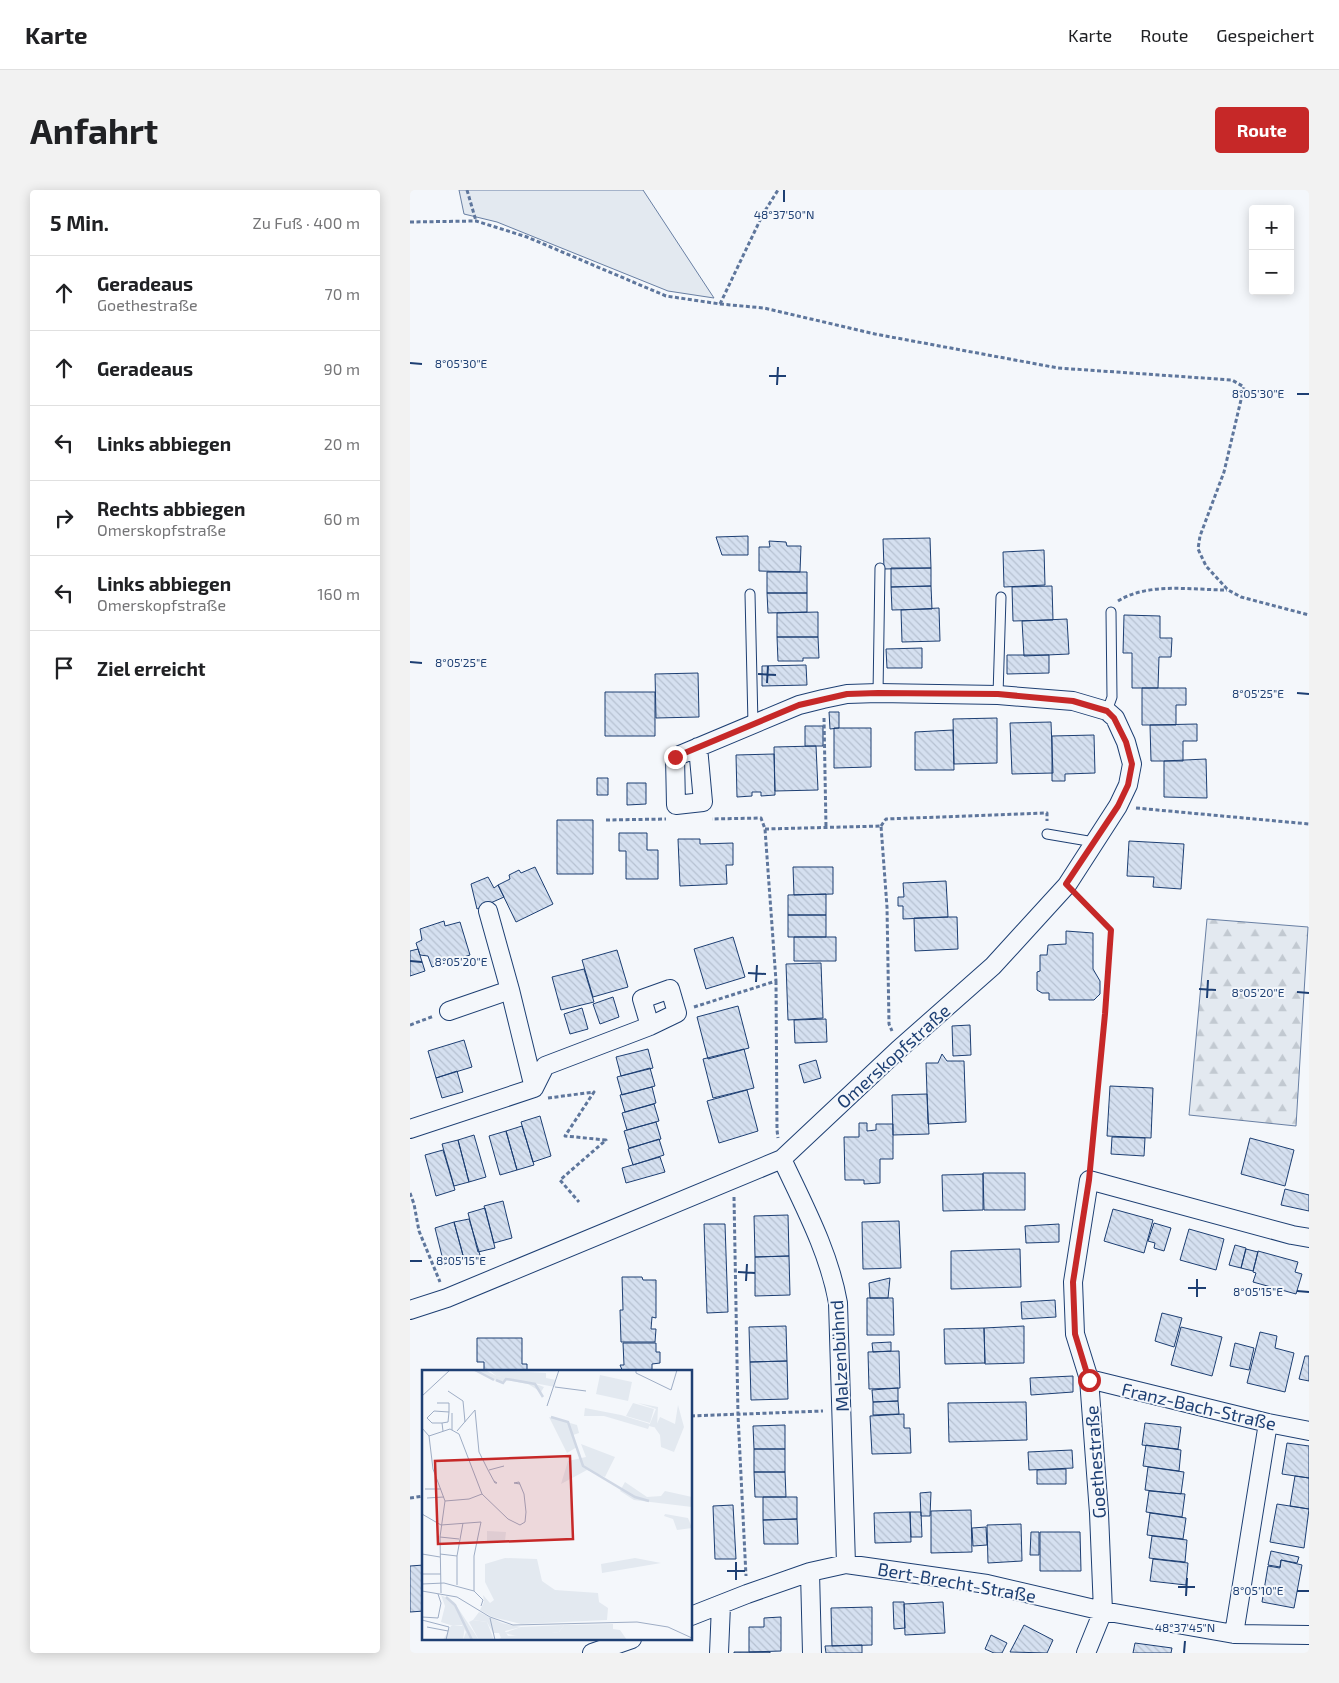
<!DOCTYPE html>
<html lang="de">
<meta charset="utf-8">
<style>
:root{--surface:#fff;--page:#f2f2f2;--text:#202124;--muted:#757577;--line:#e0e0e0;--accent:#c62828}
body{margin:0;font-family:"Exo 2",sans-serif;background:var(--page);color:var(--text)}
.controls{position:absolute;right:15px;top:15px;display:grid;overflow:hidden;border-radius:5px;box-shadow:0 2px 12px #0003}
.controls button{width:45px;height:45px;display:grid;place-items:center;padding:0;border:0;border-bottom:1px solid var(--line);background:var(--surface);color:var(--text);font:25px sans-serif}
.stop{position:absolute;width:15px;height:15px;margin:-11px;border:4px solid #c62828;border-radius:50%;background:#fff}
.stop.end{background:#c62828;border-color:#fff;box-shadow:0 1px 5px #0008}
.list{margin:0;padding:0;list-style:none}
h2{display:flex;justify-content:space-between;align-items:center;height:65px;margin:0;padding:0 20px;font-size:21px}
h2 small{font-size:16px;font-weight:400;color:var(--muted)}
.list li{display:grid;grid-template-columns:32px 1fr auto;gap:15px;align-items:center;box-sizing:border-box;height:75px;padding:0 20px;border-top:1px solid var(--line)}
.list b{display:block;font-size:19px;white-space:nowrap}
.list p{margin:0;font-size:16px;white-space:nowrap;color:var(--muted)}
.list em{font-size:16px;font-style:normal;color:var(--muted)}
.icon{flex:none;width:28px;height:28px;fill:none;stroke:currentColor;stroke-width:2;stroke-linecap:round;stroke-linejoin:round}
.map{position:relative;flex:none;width:899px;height:1463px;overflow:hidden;border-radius:5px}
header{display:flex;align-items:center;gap:30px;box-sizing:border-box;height:70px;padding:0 25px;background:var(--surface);border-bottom:1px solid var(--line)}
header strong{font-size:24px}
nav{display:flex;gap:28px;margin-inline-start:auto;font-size:18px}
.intro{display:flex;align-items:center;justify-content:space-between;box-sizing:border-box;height:120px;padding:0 30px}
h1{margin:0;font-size:35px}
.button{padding:12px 22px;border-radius:5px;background:var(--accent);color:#fff;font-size:18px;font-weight:700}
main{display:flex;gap:30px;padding:0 30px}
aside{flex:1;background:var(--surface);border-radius:5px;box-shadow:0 2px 12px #0003}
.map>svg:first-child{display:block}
</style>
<header>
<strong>Karte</strong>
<nav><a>Karte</a><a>Route</a><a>Gespeichert</a></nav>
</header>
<div class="intro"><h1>Anfahrt</h1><a class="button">Route</a></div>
<main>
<aside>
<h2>5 Min.<small>Zu Fuß · 400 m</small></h2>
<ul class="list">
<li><svg class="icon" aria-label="ahead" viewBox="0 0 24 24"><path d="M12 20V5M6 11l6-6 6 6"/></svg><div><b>Geradeaus</b><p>Goethestraße</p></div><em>70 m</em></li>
<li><svg class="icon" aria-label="ahead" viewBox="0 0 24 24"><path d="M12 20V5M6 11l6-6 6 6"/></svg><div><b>Geradeaus</b></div><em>90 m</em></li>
<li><svg class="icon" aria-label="left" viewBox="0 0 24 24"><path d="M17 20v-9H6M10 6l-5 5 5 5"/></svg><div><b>Links abbiegen</b></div><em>20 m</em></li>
<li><svg class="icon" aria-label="right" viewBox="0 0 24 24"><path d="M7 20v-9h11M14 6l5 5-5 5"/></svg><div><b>Rechts abbiegen</b><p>Omerskopfstraße</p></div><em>60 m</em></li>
<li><svg class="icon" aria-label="left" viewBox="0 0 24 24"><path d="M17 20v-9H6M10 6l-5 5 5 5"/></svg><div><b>Links abbiegen</b><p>Omerskopfstraße</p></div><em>160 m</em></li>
<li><svg class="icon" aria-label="arrive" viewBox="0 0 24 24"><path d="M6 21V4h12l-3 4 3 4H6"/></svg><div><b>Ziel erreicht</b></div></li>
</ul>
</aside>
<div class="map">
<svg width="899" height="1463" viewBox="0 0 899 1463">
<defs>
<pattern id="forest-firs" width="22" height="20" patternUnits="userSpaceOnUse" patternTransform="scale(1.25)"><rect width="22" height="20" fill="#e3e9f0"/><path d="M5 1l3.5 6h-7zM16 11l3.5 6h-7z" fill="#c2c9d1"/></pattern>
<pattern id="building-back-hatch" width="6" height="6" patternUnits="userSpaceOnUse" patternTransform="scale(1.25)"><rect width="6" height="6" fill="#d5e0f0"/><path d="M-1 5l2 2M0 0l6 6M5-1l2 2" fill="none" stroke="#b6c1d1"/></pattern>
</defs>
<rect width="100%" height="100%" fill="#f4f7fb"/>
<path fill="#e3e9f0" stroke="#687fa3" d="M49,0H233L304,108L258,101L87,32L54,24Z"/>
<path fill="url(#forest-firs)" stroke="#687fa3" d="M797,729L898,737L886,936L779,925Z"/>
<path fill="url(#building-back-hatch)" stroke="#1d3f73" d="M338,346V365H312L306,347Z
M520,348L521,378L474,379L473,349Z
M359,351L376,352L377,356H391L390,382L349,381V357H360Z
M634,360L635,395L594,397L593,362Z
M481,378H521V396L481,397Z
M357,382H397V403H357Z
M521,396L522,419L482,420L481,397Z
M642,396L643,430L603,431L602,397Z
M357,403H397V422L358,423Z
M529,418L530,451L492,452L491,420Z
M408,422V447H367V423Z
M714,425L750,426V448H762L761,467H749L748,498H722V463H713Z
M657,429L659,464L614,466L612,431Z
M367,447H408L409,468H393V471H368Z
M512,458V478H477L476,459Z
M597,465H639V483L597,484Z
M396,475L397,495L352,496V476Z
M288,483L289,527L246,528L245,484Z
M732,498H776V515H766V535H732Z
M195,502H245V546H195Z
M419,522H429V538L420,539Z
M587,528V573L544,574L543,529Z
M641,532L643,583L602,584L600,533Z
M787,534V551H773V571H741L740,535Z
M395,536H413V556H395Z
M424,538H461V577L424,578Z
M543,540L544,580H505V542Z
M684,545L685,583L655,584V591H642V546Z
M406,556L408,600L365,601L364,557Z
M364,564L365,605L351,606V602H342V606L327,607L326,565Z
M796,569L797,608L754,607V571Z
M187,588H198V605H187Z
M217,593H236V614L217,615Z
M147,630H183V684H147Z
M209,643H237V660H248V689H216V661H209Z
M268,649H290V654L323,653V675H316L317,694L270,696Z
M719,651L774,654L771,699L743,697L744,687L717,686Z
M125,677L143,714L106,732L88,695L100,689L99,685L109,680L111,683Z
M383,677H423V704L384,705Z
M78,687L84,698L88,695L94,707L67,719L61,694Z
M536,691L538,727L493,729V716H488V707H494L493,693Z
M416,704V725H378V705Z
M378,725H416V747H378Z
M538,727H547L548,759L505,761L504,728Z
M34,731L35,736L50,732L60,765L22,777L18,766L10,765L6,753L12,750L10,739Z
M656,741L683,743V779L690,791V804L684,810H639V803H632L627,800V782L630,781V765H637L638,755L656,754Z
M323,747L335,787L296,799L284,759Z
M384,747H426V771H384Z
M8,759L15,781L0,786V761Z
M207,760L218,797L183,807L172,770Z
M411,773L413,828L378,830L376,774Z
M174,779L184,812L151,820L142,787Z
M203,807L209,827L190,834L183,814Z
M328,816L339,858L298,869L287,827Z
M172,818L178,839L160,844L154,824Z
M416,829L417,852L385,853L384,830Z
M560,835L561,865L543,866L542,836Z
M54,850L62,877L26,888L18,861Z
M238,859L243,878L211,886L206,867Z
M334,859L344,898L303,908L293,869Z
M532,864L537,871H554L556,932L518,934L516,873H528Z
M406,870L411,888L394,893L389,875Z
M240,878L245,896L212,905L207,887Z
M47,881L53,902L32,908L26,888Z
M700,896L743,898L741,948L697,946Z
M242,897L246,913L215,922L210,905Z
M337,900L348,941L309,953L297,911Z
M517,904L519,944L483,945L482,905Z
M244,914L249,931L217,940L212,923Z
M130,926L141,966L123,972L111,932Z
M246,932L251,949L219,958L214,941Z
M449,933H457V941L466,940V934H483V969H470V993L454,994V990H435L434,947H449Z
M112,936L124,975L107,980L96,941Z
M96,941L107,980L90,985L79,946Z
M64,945L76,987L59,992L48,950Z
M702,947L735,948L734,966L701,964Z
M840,948L884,960L875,996L831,984Z
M249,949L254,965L223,975L218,959Z
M48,950L59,992L44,996L32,954Z
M33,960L45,1000L26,1006L15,965Z
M250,967L255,982L216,993L212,978Z
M573,983H615V1020H574Z
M573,984V1020L533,1021L532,985Z
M875,999L899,1005V1021L871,1015Z
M93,1011L102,1048L84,1053L74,1016Z
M75,1018L85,1058L68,1062L58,1023Z
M703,1019L743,1030L734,1063L694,1051Z
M378,1025L379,1066L345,1067L344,1026Z
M59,1029L70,1065L54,1069L44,1032Z
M489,1031L491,1078L453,1079L452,1032Z
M44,1032L54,1069L34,1074L25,1038Z
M744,1033L761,1038L754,1061L744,1058L745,1053L738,1051Z
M294,1034H315L318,1122L297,1123Z
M649,1034V1052L616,1053L615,1036Z
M779,1039L814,1049L806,1080L770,1070Z
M825,1055L836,1058L831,1078L819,1075Z
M610,1059L611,1097L541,1099V1061Z
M836,1059L848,1062L843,1081L831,1078Z
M848,1061L888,1072L885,1082L892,1084L886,1104L843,1092L846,1083L843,1082Z
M379,1066L380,1105L345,1106V1067Z
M212,1087H232L233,1090H246V1128L242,1127L241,1139H246L245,1152H211L210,1120H213Z
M480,1088L478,1108H460L459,1093Z
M457,1108H483L484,1145H457Z
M645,1110L646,1127L612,1129L611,1112Z
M752,1123L772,1128L764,1157L745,1151Z
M376,1136L377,1171L340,1172L339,1137Z
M614,1136V1173L575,1174L574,1138Z
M771,1137L812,1147L802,1186L761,1175Z
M574,1138L575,1173L535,1174L534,1139Z
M850,1142L867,1146L865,1158L884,1163L875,1202L837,1193Z
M67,1148H112V1174H117V1182H74V1172H67Z
M481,1152V1161L463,1162L462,1153Z
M213,1153H246V1162H250V1173L242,1174V1182H213L210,1175H214Z
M825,1153L844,1158L839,1180L820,1176Z
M489,1161L490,1198L459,1199L458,1162Z
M895,1166H899V1191L889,1189Z
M377,1171L378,1209L341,1210L340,1172Z
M663,1186V1202L621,1205L620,1188Z
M488,1198V1211L463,1212L462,1200Z
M488,1211L489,1224L463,1225V1212Z
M616,1212L617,1250L539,1252L538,1213Z
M494,1224V1238H500L501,1263L462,1264L460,1226Z
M735,1233L771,1237L768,1259L732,1255Z
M375,1235V1259H344L343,1236Z
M877,1253L899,1256V1288L872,1284Z
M736,1255L771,1260L769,1281L733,1276Z
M344,1259H375V1282H344Z
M662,1260L663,1278L619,1280L618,1262Z
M738,1277L774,1282L771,1304L735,1300Z
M656,1279V1294H627V1280Z
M344,1282H375L376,1307H345Z
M885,1286L899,1288V1319L880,1316Z
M739,1301L775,1304L772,1327L736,1322Z
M521,1302L520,1326H511L510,1303Z
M353,1307H387V1329L353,1330Z
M867,1314L899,1319L894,1358L860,1352Z
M323,1315L326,1369H305L303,1316Z
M561,1320L562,1362L521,1363V1321Z
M500,1322L501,1352L465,1353L464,1323Z
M500,1322H511L512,1347H501Z
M740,1323L776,1328L773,1349L737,1345Z
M387,1329L388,1354H354L353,1330Z
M611,1334L612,1371L578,1373L577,1335Z
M576,1337L577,1355L563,1356L562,1338Z
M621,1342H629V1365H620Z
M630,1342H670L671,1381H630Z
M742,1346L777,1350L775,1372L739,1368Z
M861,1361L889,1367L887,1373L871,1370L870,1377L858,1375Z
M743,1369L778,1373L776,1395L740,1391Z
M871,1370L892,1375L884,1418L852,1412L858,1376L870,1378Z
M14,1375V1421L0,1422V1376Z
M483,1412H494L495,1438L484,1439Z
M533,1412L535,1443L495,1445L494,1414Z
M462,1417V1455L422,1456L421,1418Z
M371,1427V1461L339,1462V1437H354V1428Z
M614,1435L643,1450L637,1463L600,1462Z
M581,1445L597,1453L592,1463H584L575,1459Z
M725,1453L762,1458L761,1463H723Z
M452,1455V1463H416L415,1456Z
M324,1462H360V1463H324Z"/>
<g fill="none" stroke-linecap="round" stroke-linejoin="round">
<defs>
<path id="lane" d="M340,404L343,534
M468,503L470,378
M588,505L591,407
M697,521L702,507L701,422
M637,644L684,652"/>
<path id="street" d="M78,721L100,800L124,898
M39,821L100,800
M0,939L124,898L135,876L240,836L267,823L260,799L232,809L240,836
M372,969C394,1016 419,1062 428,1113L436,1374
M0,1120L37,1108L372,969L488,860L583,776L657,695L708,616L718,595L722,574L716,552L705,528L697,521L663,511L588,505L468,503L437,504L413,509L389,515L265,567L266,615L293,612L288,557
M679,1189L858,1233L899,1241
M400,1382L402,1463
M281,1426L337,1404L400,1382L436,1374L577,1394L693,1421L824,1444L899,1445
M824,1444L858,1233
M182,1463L222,1449
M309,1463L311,1415
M676,1463L693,1421L689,1323L679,1189L665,1144L663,1092L679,990L882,1045L899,1048"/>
</defs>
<use href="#lane" stroke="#1d3f73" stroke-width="11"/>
<use href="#street" stroke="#1d3f73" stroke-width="20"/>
<path stroke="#5e769c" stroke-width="3" stroke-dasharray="4 2.5" stroke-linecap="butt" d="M57,0L66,31
M0,32L66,31L117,47L256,106L310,114L354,118L465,144L648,178L822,190L834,197L814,282L790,346L788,359L796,376L818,400L831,407L899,425
M310,114L353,24L368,0
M708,411C738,392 782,400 817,400
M414,528L416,637
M726,618L899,634
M196,630L256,629
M471,636L476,629L637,623V631
M355,639L471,636L477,717L479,834L482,841
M669,707L701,740L695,824L681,972
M366,791L367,940L368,948
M284,817L366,791L355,639L351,628L302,629
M0,835L24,826
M138,908L184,902L155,946L196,950L150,990L169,1012
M0,1003L4,1014L9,1041L30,1092
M324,1007L328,1225L336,1386
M281,1226L413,1221
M0,1308L14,1306"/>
<use href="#lane" stroke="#f4f7fb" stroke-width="9"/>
<use href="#street" stroke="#f4f7fb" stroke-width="18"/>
</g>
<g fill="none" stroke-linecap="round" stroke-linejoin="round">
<path stroke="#c62828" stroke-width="6" d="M265,567L389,515L437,504L468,503L588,504L663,511L697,521L704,528L716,552L722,574L718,595L708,616L656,694L701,740L695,824L679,990L663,1092L665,1144L679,1190"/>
</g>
<path fill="none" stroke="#1d3f73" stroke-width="2" d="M374,12V0M0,173L12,174M359,186H376M367,195L368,177M887,204H899M0,472L12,473M348,484L366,485M357,493L358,476M887,503L899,504M0,771L12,772M338,783L356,784M346,792L347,775M789,799L806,800M887,802L899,803M797,808L798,790M0,1071H12M328,1082L345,1083M336,1091L337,1074M778,1098H796M887,1101L899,1102M787,1107V1089M317,1381H335M326,1390V1372M768,1397H785M887,1401H899M776,1406L777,1388M774,1463L775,1451"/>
<g text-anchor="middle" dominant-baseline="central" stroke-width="4" stroke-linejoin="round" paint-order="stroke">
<g font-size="18" fill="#1d3f73" stroke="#f4f7fb">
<text transform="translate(483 866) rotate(-42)">Omerskopfstraße</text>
<text transform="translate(429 1166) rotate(-93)">Malzenbühnd</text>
<text transform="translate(789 1216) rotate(13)">Franz-Bach-Straße</text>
<text transform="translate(685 1272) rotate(-94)">Goethestraße</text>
<text transform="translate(547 1392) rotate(10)">Bert-Brecht-Straße</text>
</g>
</g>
<g transform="translate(12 1180)">
<rect width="270" height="270" fill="#f4f7fb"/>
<path d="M67,0L124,3V8L134,10L133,17L74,6ZM178,5L210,12L206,31L174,24ZM211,33L232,39L228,53L204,46ZM256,35L262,57L252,82L239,77L238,65L233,58L238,47L253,54ZM163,38L199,45L228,54L226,59L182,46H162ZM127,47L155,55L157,63L151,65L155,77L145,83ZM159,74L193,87L183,107L165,100L139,114L146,91L164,87ZM203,112L225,127L239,126L243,121L270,127V137L212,130L198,121ZM243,144L266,148L270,158L255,160L251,149L242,146ZM213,188L239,193L180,203L179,194ZM51,250L65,252L72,270H57L47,252ZM142,255L137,262L100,267L82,263L99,257Z" fill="#e3e9f0"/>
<path d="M51,0H63L74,6L100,9L122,17L119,22L106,14L84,10L76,12ZM216,33L236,37L235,58L227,56L234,39ZM65,161L84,162L83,171H65ZM83,188L115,189L120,211L133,220L176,223L177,232L186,238L185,250L99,254L70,247L58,240L62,232L61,225L68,233L72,230L63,212V194ZM19,225L32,232L57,270H41L44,262L40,255L31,256L19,252L23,236ZM57,242L80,253L99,257L83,261L86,266L137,262L142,255L191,254V259L198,260L205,270H75L79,268L77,263H71L65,252L51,250Z" fill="#e3e9f0"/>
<path d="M146,230L171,235V245L115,248V231Z" fill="#e3e9f0"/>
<path d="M29,256H43L41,270H21Z" fill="#e3e9f0"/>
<path fill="none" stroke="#cfd7e4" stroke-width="2.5" d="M53,0L72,10M74,10L81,13L84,9L91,10L113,14L121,27M129,47L146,52L161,96L213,127L227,131M24,227L33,235L50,270"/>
<path fill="none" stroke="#9eadc5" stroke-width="1" d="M214,0V3L249,20L255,0M133,17L164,21M26,21L41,31L43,52M0,26L28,0M15,33H27V42M125,36L137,0M30,43V60M20,53L26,52L27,42L12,41L5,48L10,53H20L21,61M0,58L7,66L11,99L23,131L18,167L19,223M35,61L53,40L57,82L66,100L73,113H75L72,111M7,66L28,59L37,64L60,124L86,149L98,155L103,152L104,142L102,124L97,112L92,113L98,114M67,100L82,96M3,119H19M5,128L22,127M23,131L47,129L60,124M0,144L19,155L59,152L52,186V221M18,167L37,169M0,184L18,187M18,184L35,186M0,204H19M0,214L22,213L52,221L61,230L59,236M35,215V186L41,153M0,221L35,227L68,247L91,255L215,252L246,257L270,268M0,247L16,248L19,233L16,224M68,248L73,270M0,250L27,257L24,270M5,257L26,261"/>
<path fill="#c62828" fill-opacity="0.15" stroke="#c62828" stroke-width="2.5" d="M148,86L151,169L16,174L13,91Z"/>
<rect width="270" height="270" fill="none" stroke="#1d3f73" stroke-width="2.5"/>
</g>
<g font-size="12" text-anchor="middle" fill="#1d3f73" stroke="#f4f7fb" stroke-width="4" stroke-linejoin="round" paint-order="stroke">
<text x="374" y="29">48°37'50"N</text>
<text x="51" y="178">8°05'30"E</text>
<text x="848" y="208">8°05'30"E</text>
<text x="51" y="477">8°05'25"E</text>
<text x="848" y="508">8°05'25"E</text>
<text x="51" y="776">8°05'20"E</text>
<text x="848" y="807">8°05'20"E</text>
<text x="51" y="1075">8°05'15"E</text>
<text x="848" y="1106">8°05'15"E</text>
<text x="848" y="1405">8°05'10"E</text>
<text x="775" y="1442">48°37'45"N</text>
</g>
</svg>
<div class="controls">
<button>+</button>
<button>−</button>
</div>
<div class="stop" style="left:679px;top:1190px"></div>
<div class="stop end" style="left:265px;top:567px"></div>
</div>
</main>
